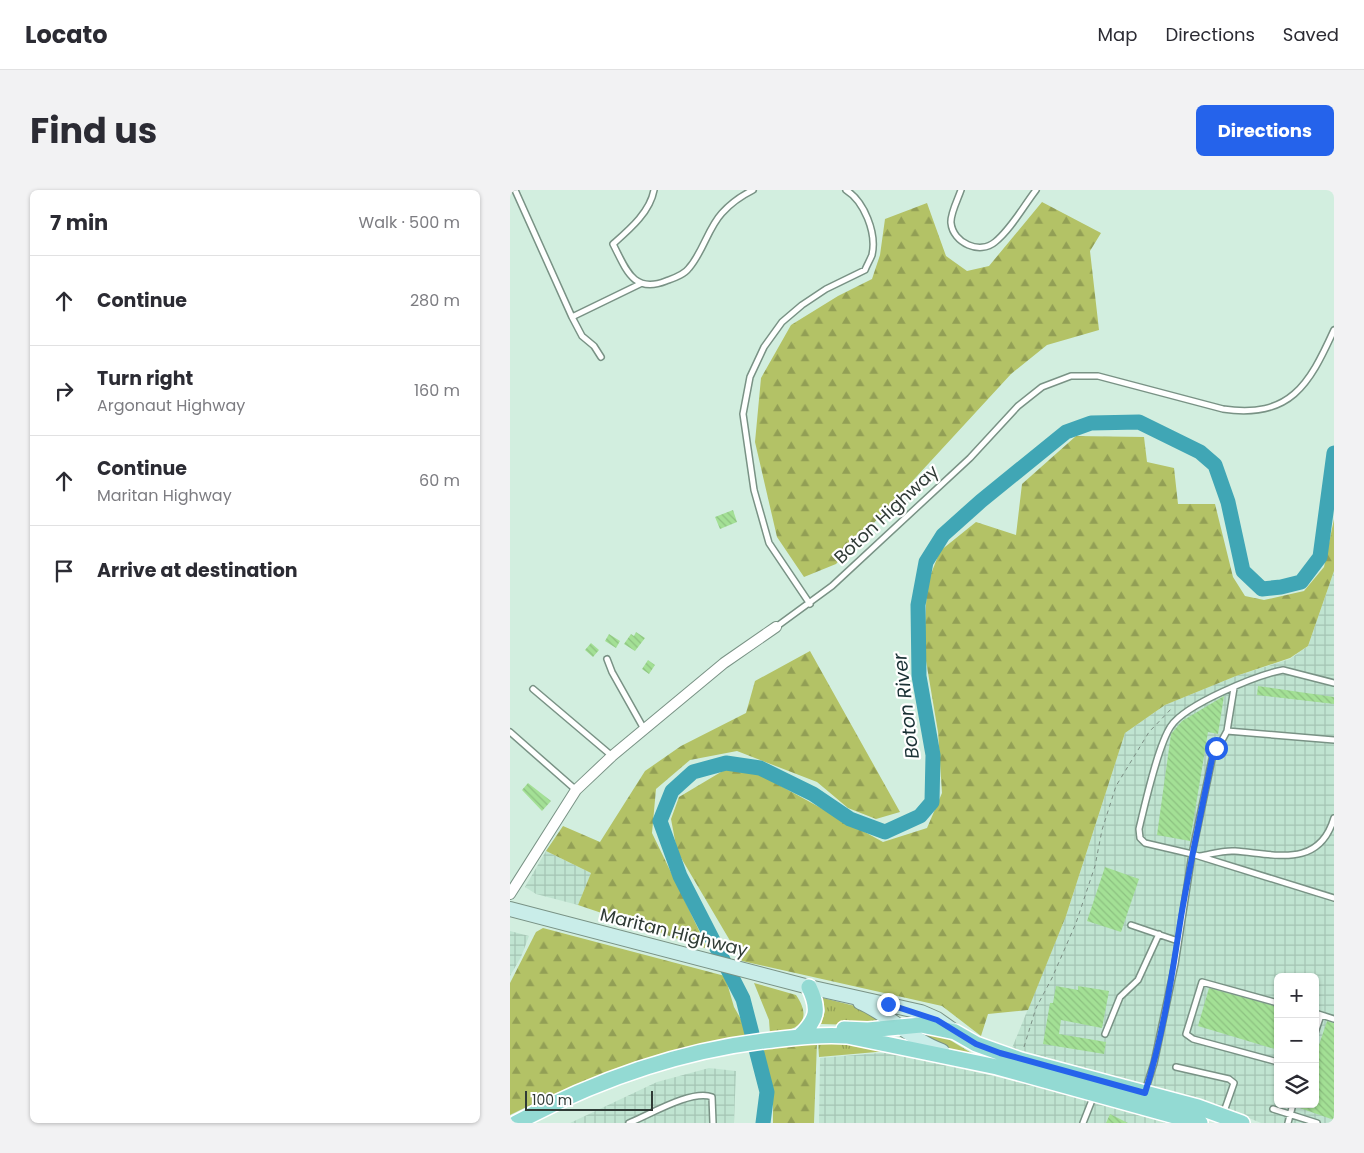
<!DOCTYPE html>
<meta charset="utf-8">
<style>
:root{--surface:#fff;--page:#f2f2f3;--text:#2b2b33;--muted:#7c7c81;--line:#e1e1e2;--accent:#2563eb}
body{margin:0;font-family:Poppins,sans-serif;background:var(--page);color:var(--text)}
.controls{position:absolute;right:15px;bottom:15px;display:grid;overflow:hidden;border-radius:8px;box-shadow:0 1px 4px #0004}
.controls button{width:45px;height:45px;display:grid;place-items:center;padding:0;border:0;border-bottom:1px solid var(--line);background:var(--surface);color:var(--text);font:25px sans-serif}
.scale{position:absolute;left:15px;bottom:12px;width:128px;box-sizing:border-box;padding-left:5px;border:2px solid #303b36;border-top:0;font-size:14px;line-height:18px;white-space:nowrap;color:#303b36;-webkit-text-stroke:4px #fff;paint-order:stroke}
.stop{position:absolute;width:15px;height:15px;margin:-11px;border:4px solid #2563eb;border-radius:50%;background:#fff}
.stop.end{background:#2563eb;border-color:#fff;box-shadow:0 1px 5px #0008}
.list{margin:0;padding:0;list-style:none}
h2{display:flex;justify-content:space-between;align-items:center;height:65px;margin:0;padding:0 20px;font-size:21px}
h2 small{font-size:16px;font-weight:400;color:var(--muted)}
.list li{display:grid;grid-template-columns:32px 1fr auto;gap:15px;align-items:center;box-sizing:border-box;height:90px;padding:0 20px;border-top:1px solid var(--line)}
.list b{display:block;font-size:19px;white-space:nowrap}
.list p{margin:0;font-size:16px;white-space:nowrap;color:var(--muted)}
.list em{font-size:16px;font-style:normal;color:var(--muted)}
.icon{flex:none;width:28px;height:28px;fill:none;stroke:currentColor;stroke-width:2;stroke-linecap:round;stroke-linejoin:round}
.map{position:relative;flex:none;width:824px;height:933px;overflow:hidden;border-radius:8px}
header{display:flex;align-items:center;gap:30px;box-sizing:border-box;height:70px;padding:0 25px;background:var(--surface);border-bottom:1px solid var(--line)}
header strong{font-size:24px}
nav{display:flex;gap:28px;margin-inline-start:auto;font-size:18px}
.intro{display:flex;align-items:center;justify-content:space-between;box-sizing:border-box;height:120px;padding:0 30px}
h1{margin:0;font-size:35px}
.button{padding:12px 22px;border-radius:8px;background:var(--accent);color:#fff;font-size:18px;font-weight:700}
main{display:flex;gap:30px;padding:0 30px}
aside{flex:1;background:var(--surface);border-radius:8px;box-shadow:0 1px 4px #0004}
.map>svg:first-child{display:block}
</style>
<header>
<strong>Locato</strong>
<nav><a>Map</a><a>Directions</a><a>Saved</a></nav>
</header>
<div class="intro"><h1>Find us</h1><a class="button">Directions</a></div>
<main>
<aside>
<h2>7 min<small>Walk · 500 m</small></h2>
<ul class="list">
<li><svg class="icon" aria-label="ahead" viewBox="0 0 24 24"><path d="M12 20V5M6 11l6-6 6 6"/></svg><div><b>Continue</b></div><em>280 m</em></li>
<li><svg class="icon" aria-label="right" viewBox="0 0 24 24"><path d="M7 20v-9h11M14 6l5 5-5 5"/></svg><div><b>Turn right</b><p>Argonaut Highway</p></div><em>160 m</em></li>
<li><svg class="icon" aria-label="ahead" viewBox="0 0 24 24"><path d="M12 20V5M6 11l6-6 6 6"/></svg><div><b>Continue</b><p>Maritan Highway</p></div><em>60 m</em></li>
<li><svg class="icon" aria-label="arrive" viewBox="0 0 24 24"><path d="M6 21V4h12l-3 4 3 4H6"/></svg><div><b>Arrive at destination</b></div></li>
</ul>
</aside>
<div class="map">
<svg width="824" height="933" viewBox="0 0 824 933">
<defs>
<pattern id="industrial-grid" width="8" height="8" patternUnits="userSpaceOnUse" patternTransform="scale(1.25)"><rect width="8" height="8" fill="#c0e4d1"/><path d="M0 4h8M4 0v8" fill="none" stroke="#a5c4b4"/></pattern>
<pattern id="grass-tufts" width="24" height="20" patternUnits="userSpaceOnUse" patternTransform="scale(1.25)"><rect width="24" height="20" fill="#b3c266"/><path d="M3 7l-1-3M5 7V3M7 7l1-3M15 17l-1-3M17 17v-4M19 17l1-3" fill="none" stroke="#929f55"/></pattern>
<pattern id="forest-firs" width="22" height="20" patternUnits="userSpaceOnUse" patternTransform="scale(1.25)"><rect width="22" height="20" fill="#b3c266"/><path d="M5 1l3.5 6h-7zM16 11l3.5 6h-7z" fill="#929f55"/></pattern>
<pattern id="building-back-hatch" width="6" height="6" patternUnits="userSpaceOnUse" patternTransform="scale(1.25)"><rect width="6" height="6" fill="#a3e095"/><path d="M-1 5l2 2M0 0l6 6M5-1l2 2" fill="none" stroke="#8dc181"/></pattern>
</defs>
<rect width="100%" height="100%" fill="#d2eedf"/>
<path fill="url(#industrial-grid)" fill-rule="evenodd" d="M824,381V933H751L720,920L648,898L502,858L556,726L615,543L655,515L726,486L780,469L798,456ZM768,787H805V914H768Z
M36,661L81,683L68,715L26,704L15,697Z
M0,741L19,746L11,767L0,786Z
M381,862L582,909L670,933H309L310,868Z
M199,878L226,881L224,933H60L147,892Z"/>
<path fill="url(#grass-tufts)" d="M313,808L345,816L378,836L311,834L315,821Z
M412,841L435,847L463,864L430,857L400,842Z
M308,851L338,852L378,861L309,867Z"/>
<path fill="url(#forest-firs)" d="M532,12L591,43L580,61L589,140L537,155L501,184L326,374L294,387L267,347L245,252L251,188L281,135L328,106L362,89L370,65L375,29L417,13L436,66L457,81L479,76Z
M566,246L634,247L637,272L664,278L668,314H705L723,387L735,406L754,410L794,401L814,377L824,329V381L798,456L780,468L726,486L655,515L615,543L556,726L518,820L478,824L471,846L432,816L232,771L167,661L161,629L169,607L216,579L249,584L373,652L417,638L432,603L428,542L414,459L417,394L430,361L466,332L506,345L512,294Z
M300,461L390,622L366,629L338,618L307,592L227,561L180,570L146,599L142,643L198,759L68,715L81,683L36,661L53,636L90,652L135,581L171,556L236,523L245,491Z
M33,738L215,786L224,817L240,845C155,857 77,887 0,925V793L26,742Z
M244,793L286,805C305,833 285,841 260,844L259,830Z
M307,852L304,933H263V910L251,860Z"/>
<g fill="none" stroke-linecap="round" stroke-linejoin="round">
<path stroke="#40a6b5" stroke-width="15" d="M253,933L257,902L233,809L170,686L150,631L162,601L183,582L216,573L250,578L303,604L340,629L375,642L410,626L422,612L423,565L409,486L408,415L416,372L433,345L471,311L556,242L581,233L629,232L690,262L705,275L718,312L733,381L752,399L771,397L791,392L810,367L824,263"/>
</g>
<path fill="url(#building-back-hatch)" d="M223,320L227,332L210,339L205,327Z
M126,442L135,448L125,461L114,454L121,444L124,446Z
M99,444L110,451L106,458L95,451Z
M81,453L89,460L83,467L75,460Z
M138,470L145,475L139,484L132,479Z
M748,496L824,507V514L747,505Z
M714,506L708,544L698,542L680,651L647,645L661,544L672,531Z
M18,593L41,611L32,621L12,600Z
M595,677L629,689L611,742L577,731Z
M546,796L568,800V796L599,801L592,838L551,830L549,844L596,852L594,864L533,854L540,813H543Z
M699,798L768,817V860L688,836Z
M817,831L824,833V930L787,917V914H805V867Z
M600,924L618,933H596Z"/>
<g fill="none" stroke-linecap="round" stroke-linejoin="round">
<defs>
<path id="lane" d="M5,0L62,127L130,94
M144,0C140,22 120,39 103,54C116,79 123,104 156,91C164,88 174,85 179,78C193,62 198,38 212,23C221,13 231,6 243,0
M451,0C448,9 440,24 441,33C443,53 470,65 485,52C501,39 513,17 526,0
M62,127L72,146L84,156L91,167
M300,414L259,353L244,300L233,224L240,187L254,157L272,132L292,115L316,99L355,80C357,75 360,70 362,65C367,43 354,11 336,0
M266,437L322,396L460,268L508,216L532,197L561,186H588L713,219C780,229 799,195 824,140
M97,469L102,482L134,539
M824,493L773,480C747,485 676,514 661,536C648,555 635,614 629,639L630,648L635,653L682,664L824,708
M23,499L102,566
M717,541L824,550
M0,542L66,600
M690,666C702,664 713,660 725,661C765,664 809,679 824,628
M621,735L668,751
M768,813L692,792L676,844L683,849L768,872
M805,823L824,829
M805,843L811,825
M595,844L610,807L628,790L649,744
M666,877L719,889L724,893L710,933
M635,901L644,873L665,774L682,664L702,569L717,541L724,498
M763,919L807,933
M119,933C139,925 182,899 202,907L203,933
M573,933L584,905
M778,933L783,914"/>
<path id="street" d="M0,704L66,600L102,566L214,473L266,437"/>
<path id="secondary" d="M0,719L299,797L411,822L427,829L444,841
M350,812C380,825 401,850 432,861"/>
<path id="primary" d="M334,839L358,840L411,835L445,842L466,854L511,870L688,917L732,933
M289,847C307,830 310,820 299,797
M6,933C84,891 165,862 254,851C281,848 309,844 337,846L487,877L690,933"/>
</defs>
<use href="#lane" stroke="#799285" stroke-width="8"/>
<use href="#street" stroke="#799285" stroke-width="12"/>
<use href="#secondary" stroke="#799285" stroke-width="16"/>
<use href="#primary" stroke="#fff" stroke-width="18"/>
<path stroke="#7c8f85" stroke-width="1" stroke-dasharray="4 4" stroke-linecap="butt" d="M514,857L526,818L542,788L566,733L585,676L592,640L606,596L639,542L663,517"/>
<use href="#lane" stroke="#fff" stroke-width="5"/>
<use href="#street" stroke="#fff" stroke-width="10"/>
<use href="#secondary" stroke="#c9ede9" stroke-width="14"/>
<use href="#primary" stroke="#93dad3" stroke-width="15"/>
</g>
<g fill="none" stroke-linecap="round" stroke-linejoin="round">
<path stroke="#2563eb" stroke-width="6" d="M378,814L427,830L466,854L490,863L635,903C653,846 662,786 671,727C680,674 691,622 702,569L706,558"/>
</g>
<g text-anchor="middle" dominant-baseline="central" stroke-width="4.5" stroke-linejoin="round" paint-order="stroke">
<g font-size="18" fill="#303b36" stroke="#fff">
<text transform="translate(376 324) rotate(-43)">Boton Highway</text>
<text transform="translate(164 742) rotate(14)">Maritan Highway</text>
</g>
<g font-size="19" font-style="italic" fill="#193034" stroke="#fff">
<text transform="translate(396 516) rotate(-97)">Boton River</text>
</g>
</g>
</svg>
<div class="controls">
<button>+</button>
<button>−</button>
<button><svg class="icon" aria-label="layers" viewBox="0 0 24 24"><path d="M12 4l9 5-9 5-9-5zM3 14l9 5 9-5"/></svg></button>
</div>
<div class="scale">100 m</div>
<div class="stop" style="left:706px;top:558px"></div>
<div class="stop end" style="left:378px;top:814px"></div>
</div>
</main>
